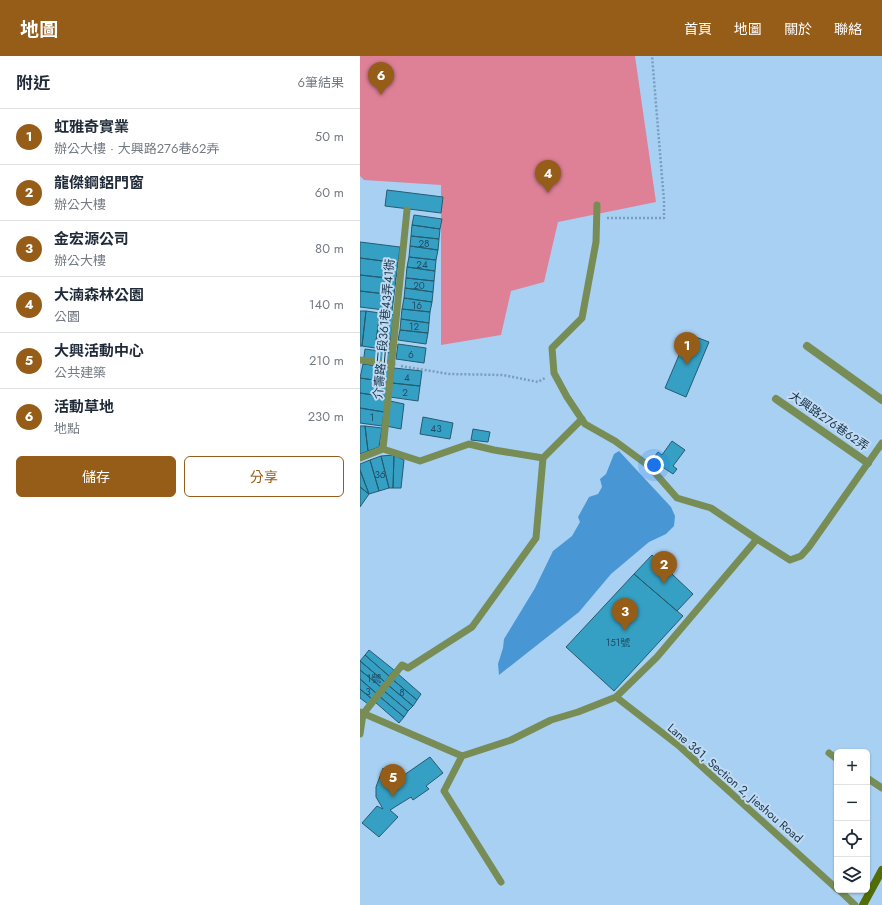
<!DOCTYPE html>
<html lang="zh-TW">
<meta charset="utf-8">
<style>
:root{--surface:#fff;--page:#f2f2f3;--text:#1f2937;--muted:#747a83;--line:#e0e1e3;--accent:#955d18}
body{margin:0;font-family:Jost,"Noto Sans TC",sans-serif;background:var(--page);color:var(--text)}
.controls{position:absolute;right:12px;bottom:12px;display:grid;overflow:hidden;border-radius:6px;box-shadow:0 1px 3px #0004}
.controls button{width:36px;height:36px;display:grid;place-items:center;padding:0;border:0;border-bottom:1px solid var(--line);background:var(--surface);color:var(--text);font:20px sans-serif}
.you{position:absolute;left:294px;top:409px;width:14px;height:14px;margin:-10px;border:3px solid #fff;border-radius:50%;background:#1a73e8;box-shadow:0 0 0 6px #1a73e833}
.badge{display:grid;place-items:center;width:26px;height:26px;border-radius:50%;background:var(--accent);color:#fff;font-size:13px;font-weight:700}
.pin{position:absolute;translate:-50% -33px;filter:drop-shadow(0 1px 2px #0008)}
.pin::after{content:'';position:absolute;top:21px;width:14px;height:12px;background:inherit;clip-path:polygon(0 0,100% 0,50% 100%)}
.list{margin:0;padding:0;list-style:none}
h2{display:flex;justify-content:space-between;align-items:center;height:52px;margin:0;padding:0 16px;font-size:17px}
h2 small{font-size:13px;font-weight:400;color:var(--muted)}
.list li{display:grid;grid-template-columns:26px 1fr auto;gap:12px;align-items:center;box-sizing:border-box;height:56px;padding:0 16px;border-top:1px solid var(--line)}
.list b{display:block;font-size:15px;white-space:nowrap}
.list p{margin:0;font-size:13px;white-space:nowrap;color:var(--muted)}
.list em{font-size:13px;font-style:normal;color:var(--muted)}
.actions{display:flex;gap:8px;padding:12px 16px}
.actions a{flex:1;padding:9px 0;border:1px solid var(--accent);border-radius:6px;text-align:center;font-size:14px;color:var(--accent)}
.actions .main{background:var(--accent);color:#fff}
.icon{flex:none;width:22px;height:22px;fill:none;stroke:currentColor;stroke-width:2;stroke-linecap:round;stroke-linejoin:round}
.map{position:relative;flex:none;width:522px;height:849px;overflow:hidden}
header{display:flex;align-items:center;gap:24px;box-sizing:border-box;height:56px;padding:0 20px;background:var(--accent);color:#fff}
header strong{font-size:19px}
nav{display:flex;gap:22px;margin-inline-start:auto;font-size:14px}
main{display:flex}
aside{flex:1;background:var(--surface)}
.map>svg:first-child{display:block}
</style>
<header>
<strong>地圖</strong>
<nav><a>首頁</a><a>地圖</a><a>關於</a><a>聯絡</a></nav>
</header>
<main>
<aside>
<h2>附近<small>6筆結果</small></h2>
<ul class="list">
<li><span class="badge">1</span><div><b>虹雅奇實業</b><p>辦公大樓 · 大興路276巷62弄</p></div><em>50 m</em></li>
<li><span class="badge">2</span><div><b>龍傑鋼鋁門窗</b><p>辦公大樓</p></div><em>60 m</em></li>
<li><span class="badge">3</span><div><b>金宏源公司</b><p>辦公大樓</p></div><em>80 m</em></li>
<li><span class="badge">4</span><div><b>大湳森林公園</b><p>公園</p></div><em>140 m</em></li>
<li><span class="badge">5</span><div><b>大興活動中心</b><p>公共建築</p></div><em>210 m</em></li>
<li><span class="badge">6</span><div><b>活動草地</b><p>地點</p></div><em>230 m</em></li>
</ul>
<div class="actions"><a class="main">儲存</a><a>分享</a></div>
</aside>
<div class="map">
<svg width="522" height="849" viewBox="0 0 522 849">
<rect width="100%" height="100%" fill="#a8d0f3"/>
<path fill="#de8197" d="M0,0H275L296,146L198,166L184,226L151,235L141,279L81,289V129L4,124L0,120Z"/>
<path fill="#4996d5" d="M259,395L311,451L315,460L314,470L306,478L289,486L251,518L219,556L139,619L138,608L143,592L144,583L175,532L193,495L212,480L220,466L218,461L229,441L238,438L242,431L240,423L246,418L254,398Z"/>
<path fill="#36a0c4" stroke="#265b6f" d="M27,134L83,141L81,157L25,150Z
M54,159L82,163L80,173L52,169Z
M52,169L80,173L79,183L51,180Z
M51,180L79,183L78,194L50,190Z
M0,186L40,191L38,207L0,202Z
M50,190L78,194L76,204L49,201Z
M49,201L76,204L75,215L47,211Z
M0,202L38,207L36,223L0,219Z
M47,211L75,215L74,225L46,222Z
M0,219L36,223L34,239L0,235Z
M46,222L74,225L73,236L45,232Z
M45,232L73,236L72,246L44,242Z
M0,235L34,239L32,255L0,251Z
M44,242L72,246L70,256L42,253Z
M42,253L70,256L69,267L41,263Z
M0,255H6L2,290H0Z
M6,255L20,257L15,292L2,290Z
M20,257L34,259L29,294L15,292Z
M41,263L69,267L68,277L40,274Z
M40,274L68,277L66,288L38,284Z
M328,278L349,286L326,341L305,332Z
M38,288L66,292L64,307L36,303Z
M5,293L33,297L30,311L3,308Z
M3,308L30,311L28,326L0,322Z
M34,312L62,315L60,330L32,327Z
M0,322L28,326L26,341L0,337Z
M32,327L60,330L58,345L30,341Z
M0,337L26,341L24,356L0,352Z
M30,345L44,348L41,373L26,370Z
M0,352L24,356L22,370L0,367Z
M63,361L93,367L90,383L60,378Z
M0,370H5L8,395L0,398Z
M5,370L22,372L19,391L8,395Z
M113,373L130,376L128,386L111,384Z
M312,385L325,394L313,410L317,413L313,418L292,404L298,396L302,399Z
M34,399L33,432H29L21,400Z
M34,399L44,404L41,432H33Z
M21,400L29,432L19,435L10,404Z
M10,404L19,435L9,438L0,414V408Z
M0,414L9,438L0,431Z
M0,431L9,438L0,451Z
M292,499L333,538L317,555L274,518Z
M274,518L323,560L254,635L206,591Z
M9,594L34,614L29,620L5,599Z
M5,599L29,620L25,626L0,605Z
M0,605L25,626L21,631L0,614Z
M0,614L21,631L16,637L0,623Z
M37,617L61,638L57,644L32,623Z
M0,623L16,637L12,643L0,633Z
M32,623L57,644L53,650L28,629Z
M28,629L53,650L48,655L23,634Z
M0,633L12,643L8,648L0,642Z
M23,634L48,655L44,661L19,640Z
M19,640L44,661L39,667L15,646Z
M70,701L83,717L66,730L69,733L53,744L51,741L30,754L38,761L19,781L2,767L17,750L23,753L16,741V731L23,712L34,726Z"/>
<g fill="none" stroke-linecap="round" stroke-linejoin="round">
<path stroke="#799dbd" stroke-width="2.5" stroke-dasharray="2 2" stroke-linecap="butt" d="M247,162H304V145L292,0
M41,310L89,318L143,319L178,326L185,322"/>
<path stroke="#788d56" stroke-width="7" d="M237,149L236,186L222,262L192,292L194,317L207,341L225,368L255,385L289,410L317,442L351,452L397,483L430,504L441,500L449,491L522,387
M0,304L32,308
M23,393L47,154
M0,402L23,393L60,405L109,388L134,394L183,402
M183,402L222,363
M256,641L318,689L477,833
M0,656L102,700L151,684L191,664L218,656L256,641L297,601L397,483
M0,678L3,658L42,609L48,612L112,571L176,482L183,402
M469,697L477,703
M102,700L84,735L141,826
M507,722L522,732
M479,834L495,849"/>
<path stroke="#788d56" stroke-width="8" d="M447,290L522,344
M416,343L508,407"/>
<path stroke="#526d06" stroke-width="8" d="M503,849L522,814"/>
</g>
<g text-anchor="middle" dominant-baseline="central" stroke-width="4" stroke-linejoin="round" paint-order="stroke">
<g font-size="10" fill="#1f4e68">
<text x="64" y="187">28</text>
<text x="62" y="208">24</text>
<text x="59" y="229">20</text>
<text x="57" y="249">16</text>
<text x="54" y="270">12</text>
<text x="51" y="298">6</text>
<text x="47" y="321">4</text>
<text x="45" y="336">2</text>
<text x="12" y="361">1</text>
<text x="76" y="372">43</text>
<text x="20" y="418">36</text>
<text x="258" y="586">151號</text>
<text x="14" y="622">1號</text>
<text x="8" y="635">3</text>
<text x="42" y="636">8</text>
</g>
<g font-size="12" fill="#17334a" stroke="#c1dbf3">
<text transform="translate(24 273) rotate(-85)">介壽路二段361巷43弄41衖</text>
<text transform="translate(469 365) rotate(35)">大興路276巷62弄</text>
<text transform="translate(375 727) rotate(41)">Lane 361, Section 2, Jieshou Road</text>
</g>
</g>
</svg>
<div class="controls">
<button>+</button>
<button>−</button>
<button><svg class="icon" aria-label="locate" viewBox="0 0 24 24"><circle cx="12" cy="12" r="6"/><path d="M12 2v4M12 18v4M2 12h4M18 12h4"/></svg></button>
<button><svg class="icon" aria-label="layers" viewBox="0 0 24 24"><path d="M12 4l9 5-9 5-9-5zM3 14l9 5 9-5"/></svg></button>
</div>
<div class="you"></div>
<div class="pin badge" style="left:327px;top:309px">1</div>
<div class="pin badge" style="left:304px;top:528px">2</div>
<div class="pin badge" style="left:265px;top:575px">3</div>
<div class="pin badge" style="left:188px;top:137px">4</div>
<div class="pin badge" style="left:33px;top:741px">5</div>
<div class="pin badge" style="left:21px;top:39px">6</div>
</div>
</main>
